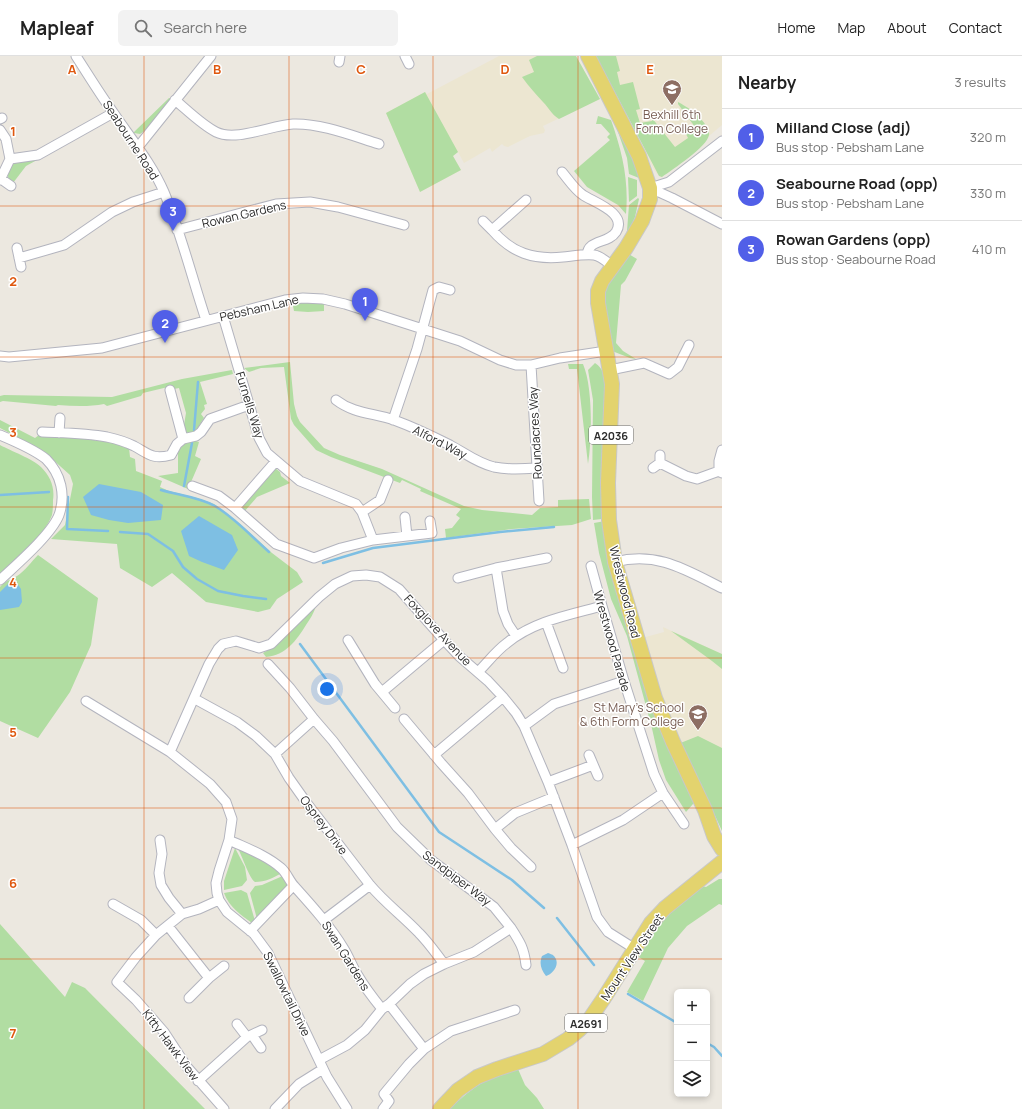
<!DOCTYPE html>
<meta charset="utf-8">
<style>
:root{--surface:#fff;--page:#f2f2f2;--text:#222;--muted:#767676;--line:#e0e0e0;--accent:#515fe8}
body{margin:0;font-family:Manrope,sans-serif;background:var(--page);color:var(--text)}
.controls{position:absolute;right:12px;bottom:12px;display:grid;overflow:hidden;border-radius:6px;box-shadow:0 2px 6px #0003}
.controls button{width:36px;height:36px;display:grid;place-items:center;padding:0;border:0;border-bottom:1px solid var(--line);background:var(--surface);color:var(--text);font:20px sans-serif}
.you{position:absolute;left:327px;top:633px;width:14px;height:14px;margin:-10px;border:3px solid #fff;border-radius:50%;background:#1a73e8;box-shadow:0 0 0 6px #1a73e833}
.badge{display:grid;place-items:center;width:26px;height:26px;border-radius:50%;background:var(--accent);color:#fff;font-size:13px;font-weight:700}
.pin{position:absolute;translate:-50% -33px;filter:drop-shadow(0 1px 2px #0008)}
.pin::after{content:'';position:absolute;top:21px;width:14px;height:12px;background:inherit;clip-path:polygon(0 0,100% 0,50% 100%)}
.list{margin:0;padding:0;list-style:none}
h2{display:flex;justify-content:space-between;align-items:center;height:52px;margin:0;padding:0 16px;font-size:17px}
h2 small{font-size:13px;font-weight:400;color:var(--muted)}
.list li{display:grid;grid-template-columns:26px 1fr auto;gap:12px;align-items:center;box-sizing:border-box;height:56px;padding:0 16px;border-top:1px solid var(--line)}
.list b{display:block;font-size:15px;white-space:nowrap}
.list p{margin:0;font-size:13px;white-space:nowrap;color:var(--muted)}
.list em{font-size:13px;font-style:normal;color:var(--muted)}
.icon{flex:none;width:22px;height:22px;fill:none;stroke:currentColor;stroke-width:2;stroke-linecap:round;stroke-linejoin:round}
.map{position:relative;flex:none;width:722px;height:1053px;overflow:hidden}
header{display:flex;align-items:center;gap:24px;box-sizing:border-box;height:56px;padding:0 20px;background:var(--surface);border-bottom:1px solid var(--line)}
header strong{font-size:19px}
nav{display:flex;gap:22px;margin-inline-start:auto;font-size:14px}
.search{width:280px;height:36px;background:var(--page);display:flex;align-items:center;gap:10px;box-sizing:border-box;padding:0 14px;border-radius:6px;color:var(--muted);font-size:15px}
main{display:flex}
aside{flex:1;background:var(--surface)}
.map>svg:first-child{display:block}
</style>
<header>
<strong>Mapleaf</strong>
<div class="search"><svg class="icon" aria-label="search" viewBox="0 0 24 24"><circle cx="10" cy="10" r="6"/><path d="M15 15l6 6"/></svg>Search here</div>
<nav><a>Home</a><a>Map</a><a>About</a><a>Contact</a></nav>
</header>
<main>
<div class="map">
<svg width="722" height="1053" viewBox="0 0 722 1053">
<rect width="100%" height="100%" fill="#ece8e0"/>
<path fill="#ece6d1" d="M499,0H576L600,43L543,70L545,74L544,77L530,80L508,91L504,90L502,88L492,96L490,92L464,107L458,96L453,100L461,114L420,136L386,57L425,36L427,38Z
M596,0H722V69L709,80L703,89L661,121L657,118L653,112Z
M663,571L722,598V775L702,731L678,687L642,582L664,576Z"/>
<path fill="#b1dda2" d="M537,0H576L600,43L559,63C551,58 550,53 543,46C536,38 529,31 522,21L534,16L529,4Z
M596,0H616L620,15L617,16L620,29L633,26L640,53L636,54L640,67L652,65V62L675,91L688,82L686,78L695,71L678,48V46C687,51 694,55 701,63C704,67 710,73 709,79C707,91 673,113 662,121L659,120Z
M425,36L458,96L453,100L461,114L420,136L386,57Z
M169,42H172L146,74L140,78L134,77V76Z
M598,60L611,64C622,95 629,124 626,158L618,149L587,131L574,115L610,84L607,81L610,78L601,68H596Z
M616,70L633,103L639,122L629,118L627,102Z
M37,104L26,110L13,127C9,124 7,121 8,116C11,102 25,105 37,104Z
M628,121L637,124V140L629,146Z
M638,142L639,143L635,161L623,189L627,175L629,149Z
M627,197L637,203L625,225L621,229L616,287L623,295L636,303L630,302L612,295L603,235Z
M297,245L324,247V255L308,256L294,255L293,250Z
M290,306L294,348L297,360L300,366L324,392L340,399L382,413L464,450L482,454L532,459L540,452L558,451V444L589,443L591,463L572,469L512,473L446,482L445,473L452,472L460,462L456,459L461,453L420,435L421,433L402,424L400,427L331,401L316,394L294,369L291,363L284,311L261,312L249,316L244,312Z
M595,307C604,313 604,320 605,330L602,463L593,464L592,441L593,344L588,314Z
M568,308H583C593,331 592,383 588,408L577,313H569Z
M232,314L233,318L200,326L207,348L204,349L205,353L201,358L204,362L195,376L186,379L184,369L186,357L179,332L174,333L168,331L143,337L141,340L107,350L104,348C89,351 73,350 58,349L56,350L3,345L0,346V340L4,339L112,341L182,323Z
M0,364L35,382L39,379L55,380L57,382H71L73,380L91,382L96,385L102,383L122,389L123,391L129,392L130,401L135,403L136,415L162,425L160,431L169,435L197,442L214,448L239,467L272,497L297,516L303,526L277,543L270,553L258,556L206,546L172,517L152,531L120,512L117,488L51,483L65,469L73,428L70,419L51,402L38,393L21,383L0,372Z
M193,384L199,386L195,400L201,403L188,433L158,420L178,417V391L184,386Z
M0,389C11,395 33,403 41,411C50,420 55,431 53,444C53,449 53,454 52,459C44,480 16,504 0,520Z
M275,412L280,416L281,420L290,427L257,441L244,456L242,452V448Z
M605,465L658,666L655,667L650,665L627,580L611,543L599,497L594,467Z
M38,499L98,542L91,589L70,636L38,682L0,665V531C5,525 10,524 17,520C25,515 31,506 38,499Z
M316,550C314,557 310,563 306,569C296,585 286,599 266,601L263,597L272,592Z
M671,575L722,598V613L712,605Z
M651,668L657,671L660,669L694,744L693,748L686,756L666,724L659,704Z
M698,680L722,692V775L702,731L678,688Z
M237,791L262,803L283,816C274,822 265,826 255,826C249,822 242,799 237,791Z
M235,792L245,811L247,824L242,830L224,834V825Z
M285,819L288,830L257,863L250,837L255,830L262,829Z
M719,823H722V849L719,848L687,870L668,892L643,945L627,936L645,905L637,900L658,868L670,855L702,830L706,831Z
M241,834L247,837L255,865L252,867C241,859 229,851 224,837Z
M0,868L65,941L72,926L85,932L205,1053H0Z
M518,1013L525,1029L537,1042L544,1053H450C474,1030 486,1022 518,1013Z"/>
<path fill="#7ebfe3" d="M99,428L141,436L163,449L161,464L128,467L109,464L91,459L83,441Z
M199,460L232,479L238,494L224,514L202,506L189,500L181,475Z
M9,527H17L21,533L22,546L19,551L0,554V536Z
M548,897C550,898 552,898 554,900C561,908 553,918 546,920C541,913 539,908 542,900Z"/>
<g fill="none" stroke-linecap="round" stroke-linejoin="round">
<path stroke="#7ebfe3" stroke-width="2.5" d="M194,374L198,326
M184,430L192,387
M161,434C178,439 199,441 215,450C235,462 252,481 269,496
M0,439L49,436
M68,441L67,473L108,475
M120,476L148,478L173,495L183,511L197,523L218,535L243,540L266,543
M323,507L373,492L500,476L554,471
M300,588L439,776L512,824L544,852
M557,862L594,909
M628,938L677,967
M707,987L714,991L722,1000"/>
<defs>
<path id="street" d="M76,0C89,20 101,40 115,59C132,84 152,108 164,136C181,177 192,222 206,264
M405,0L409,8
M339,6L340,0
M175,44C187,54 202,69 216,76C236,86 272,69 293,68C321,67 353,80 379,88
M0,63L2,62
M0,74L6,83L10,103L0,124
M138,91L211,0
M10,103L38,99L113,57
M562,116C568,123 575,134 583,139C593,146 628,157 616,176C608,188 588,183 587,199
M1,123L11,130
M650,132L669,126L722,85
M650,132L672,142L722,168
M483,165L492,174L526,144
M177,174L276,148L310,146L338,151L404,169
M492,174C512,197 533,204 563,201C573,200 584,198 594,199C601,200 607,206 612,210
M17,192L21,211
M19,202L64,189L112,156L133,146L164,136
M223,260L259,382L267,397L300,425L356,448L362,456L373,484L432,477L430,465
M0,300L9,301L102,292L285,244L303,242L323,243L345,248L460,285L500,304L516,309H531L560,302L606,295
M531,309L539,445
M610,314L644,307L669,318L678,311L689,289
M170,334L183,383
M336,344C354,358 374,357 394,364C413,371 432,380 450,389C465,397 477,407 494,411C509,414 522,413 537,412
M393,364L417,293L433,234L439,231L450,234
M42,376C64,377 86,377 107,381C116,383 126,386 134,390C149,398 153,404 171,399L177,388L183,383L196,380L201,376L210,363L249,349
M59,377L60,362
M0,379C12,384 36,395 46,403C61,418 66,439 59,459C51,479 16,509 0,524
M660,407L686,420L697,423L719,415L722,417
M653,412L660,407V399
M719,415V405L722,394
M192,430L219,440L235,452L276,488L314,502L341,492L373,484
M235,452L276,405
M362,456L380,444L388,424
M405,461L407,480
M615,506C657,495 686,514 722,532
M591,510L602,550L624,625L654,718L663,737L684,768
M496,512L503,555L508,568L516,580
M458,522L496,512L547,502
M546,566L563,612
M348,584L375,628L395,652
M268,608L290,632L314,663L333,685L397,771L431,804L494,851L511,872L474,896L444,908L424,918L410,928L389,948L382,953L365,974L347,989L319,1004
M478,616C488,606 496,595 507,587C534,565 569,559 602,550
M382,636L444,584
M195,643L237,666L256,680L275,698L289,722L306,746L370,829C385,847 403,860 419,877C428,886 436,897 444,908
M86,645L170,696L210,728L226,746L232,763L229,784L219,815L216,827L217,837L219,844L227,856L254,878L268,897L327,1021L347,1053
M404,663L441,707L468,737L495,773L511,792L531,811
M524,670L554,648L624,625
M170,696L209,608L218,593L223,588L236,585L259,592L271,588L319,541L335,528L352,520L366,519L380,521L399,533L444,584L459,600L488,625L503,641L516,657L524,670L548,726L572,789L597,861L608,876L635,893
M275,698L314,663
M434,699L503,641
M589,699L598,720
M548,726L593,709
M495,773L515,757L554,741
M160,784L162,798L159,817L161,829L169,842L182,858
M229,784C246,792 266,799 281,812C287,817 289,825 295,831C313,851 330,870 344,893C349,901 352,910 357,918C364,930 373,942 382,953
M572,789L623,764L663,737
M219,844L199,853L182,858L156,879L136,901L117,926L136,944L164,976L187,1011L224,1053
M113,848L141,864L156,879
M324,864L370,829
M168,870L209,922
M511,872C520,886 524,892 526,909
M250,875L293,830
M189,942L209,922L224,910
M389,948L424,993
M237,968L247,981
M252,979L261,992
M198,1025L247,981L262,974
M275,1053L299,1028L323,1013
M383,1053L389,1045L384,1038L409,1008L424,993L451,975L515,954"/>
<path id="primary" d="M588,0L639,100L650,132V143L642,165L626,192L602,225L598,235V247L612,328L608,427L609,464L615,506L655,642L673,686L705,754L714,780L722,793
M440,1053L458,1034L477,1021L497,1013L543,998L568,983L579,974L589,964L604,942L651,867L665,852L722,806"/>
</defs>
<use href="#street" stroke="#b3b4be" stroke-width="11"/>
<use href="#primary" stroke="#c8c8c8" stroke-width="16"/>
<use href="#street" stroke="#fff" stroke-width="9"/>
<use href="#primary" stroke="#e3d36e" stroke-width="14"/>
</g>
<path fill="none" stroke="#df570e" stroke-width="1" stroke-opacity="0.55" d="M144,0V1053M289,0V1053M433,0V1053M578,0V1053M0,150H722M0,301H722M0,451H722M0,602H722M0,752H722M0,903H722"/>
<defs>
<symbol id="university-pin" viewBox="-11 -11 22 30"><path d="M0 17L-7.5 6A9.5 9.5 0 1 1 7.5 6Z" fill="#8d6e63" stroke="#fff"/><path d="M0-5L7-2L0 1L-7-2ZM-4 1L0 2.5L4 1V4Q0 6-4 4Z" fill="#fff"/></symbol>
<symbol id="school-pin" viewBox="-11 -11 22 30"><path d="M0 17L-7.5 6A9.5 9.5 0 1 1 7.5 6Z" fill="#8d6e63" stroke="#fff"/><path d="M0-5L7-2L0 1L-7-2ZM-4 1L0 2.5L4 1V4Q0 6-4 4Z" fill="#fff"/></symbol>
</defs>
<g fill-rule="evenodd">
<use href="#university-pin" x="661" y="22" width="22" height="30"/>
<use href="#school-pin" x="687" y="647" width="22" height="30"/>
</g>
<g text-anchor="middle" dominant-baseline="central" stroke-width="3" stroke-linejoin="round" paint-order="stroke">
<g fill="#fff" stroke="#6b6b6b" stroke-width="1">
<rect x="589" y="370" width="44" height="18" rx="3"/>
<rect x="565" y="958" width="42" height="18" rx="3"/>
</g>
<g font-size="11" font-weight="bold" fill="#2c2c2c">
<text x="611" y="379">A2036</text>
<text x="586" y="967">A2691</text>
</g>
<g font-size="12" fill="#785e54" stroke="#fff">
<text x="672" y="58">Bexhill 6th<tspan x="672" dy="14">Form College</tspan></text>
<text x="684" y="651" text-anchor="end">St Mary's School<tspan x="684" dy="14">&amp; 6th Form College</tspan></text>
</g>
<g font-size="12" fill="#2c2c2c" stroke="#fff">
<text transform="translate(131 84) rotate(57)">Seabourne Road</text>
<text transform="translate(244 158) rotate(-13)">Rowan Gardens</text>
<text transform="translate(259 252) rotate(-13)">Pebsham Lane</text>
<text transform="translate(250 349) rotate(73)">Furnells Way</text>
<text transform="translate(535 377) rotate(-93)">Roundacres Way</text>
<text transform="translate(440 386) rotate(27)">Alford Way</text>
<text transform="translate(625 536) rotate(76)">Wrestwood Road</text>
<text transform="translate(438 574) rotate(47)">Foxglove Avenue</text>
<text transform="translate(612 585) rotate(74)">Wrestwood Parade</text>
<text transform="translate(324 769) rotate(53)">Osprey Drive</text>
<text transform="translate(457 822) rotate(37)">Sandpiper Way</text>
<text transform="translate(346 900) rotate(58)">Swan Gardens</text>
<text transform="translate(632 901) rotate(-56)">Mount View Street</text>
<text transform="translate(287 938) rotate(64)">Swallowtail Drive</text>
<text transform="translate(171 989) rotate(53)">Kitty Hawk View</text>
</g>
</g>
<g font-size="13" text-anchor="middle" font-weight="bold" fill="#df570e" stroke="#fff" stroke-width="3" stroke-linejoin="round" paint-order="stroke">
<text x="72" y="18">A</text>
<text x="217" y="18">B</text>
<text x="361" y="18">C</text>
<text x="505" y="18">D</text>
<text x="650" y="18">E</text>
<text x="13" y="80">1</text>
<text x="13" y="230">2</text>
<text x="13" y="381">3</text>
<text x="13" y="531">4</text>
<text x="13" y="681">5</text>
<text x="13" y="832">6</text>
<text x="13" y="982">7</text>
</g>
</svg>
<div class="controls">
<button>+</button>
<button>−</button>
<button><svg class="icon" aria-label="layers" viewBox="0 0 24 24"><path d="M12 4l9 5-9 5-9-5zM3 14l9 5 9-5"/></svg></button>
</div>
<div class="you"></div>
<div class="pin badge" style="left:365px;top:265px">1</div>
<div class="pin badge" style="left:165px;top:287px">2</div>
<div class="pin badge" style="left:173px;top:175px">3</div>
</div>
<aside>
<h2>Nearby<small>3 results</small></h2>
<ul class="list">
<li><span class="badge">1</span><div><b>Milland Close (adj)</b><p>Bus stop · Pebsham Lane</p></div><em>320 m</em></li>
<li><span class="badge">2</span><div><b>Seabourne Road (opp)</b><p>Bus stop · Pebsham Lane</p></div><em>330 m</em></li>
<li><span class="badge">3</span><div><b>Rowan Gardens (opp)</b><p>Bus stop · Seabourne Road</p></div><em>410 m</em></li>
</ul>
</aside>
</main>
